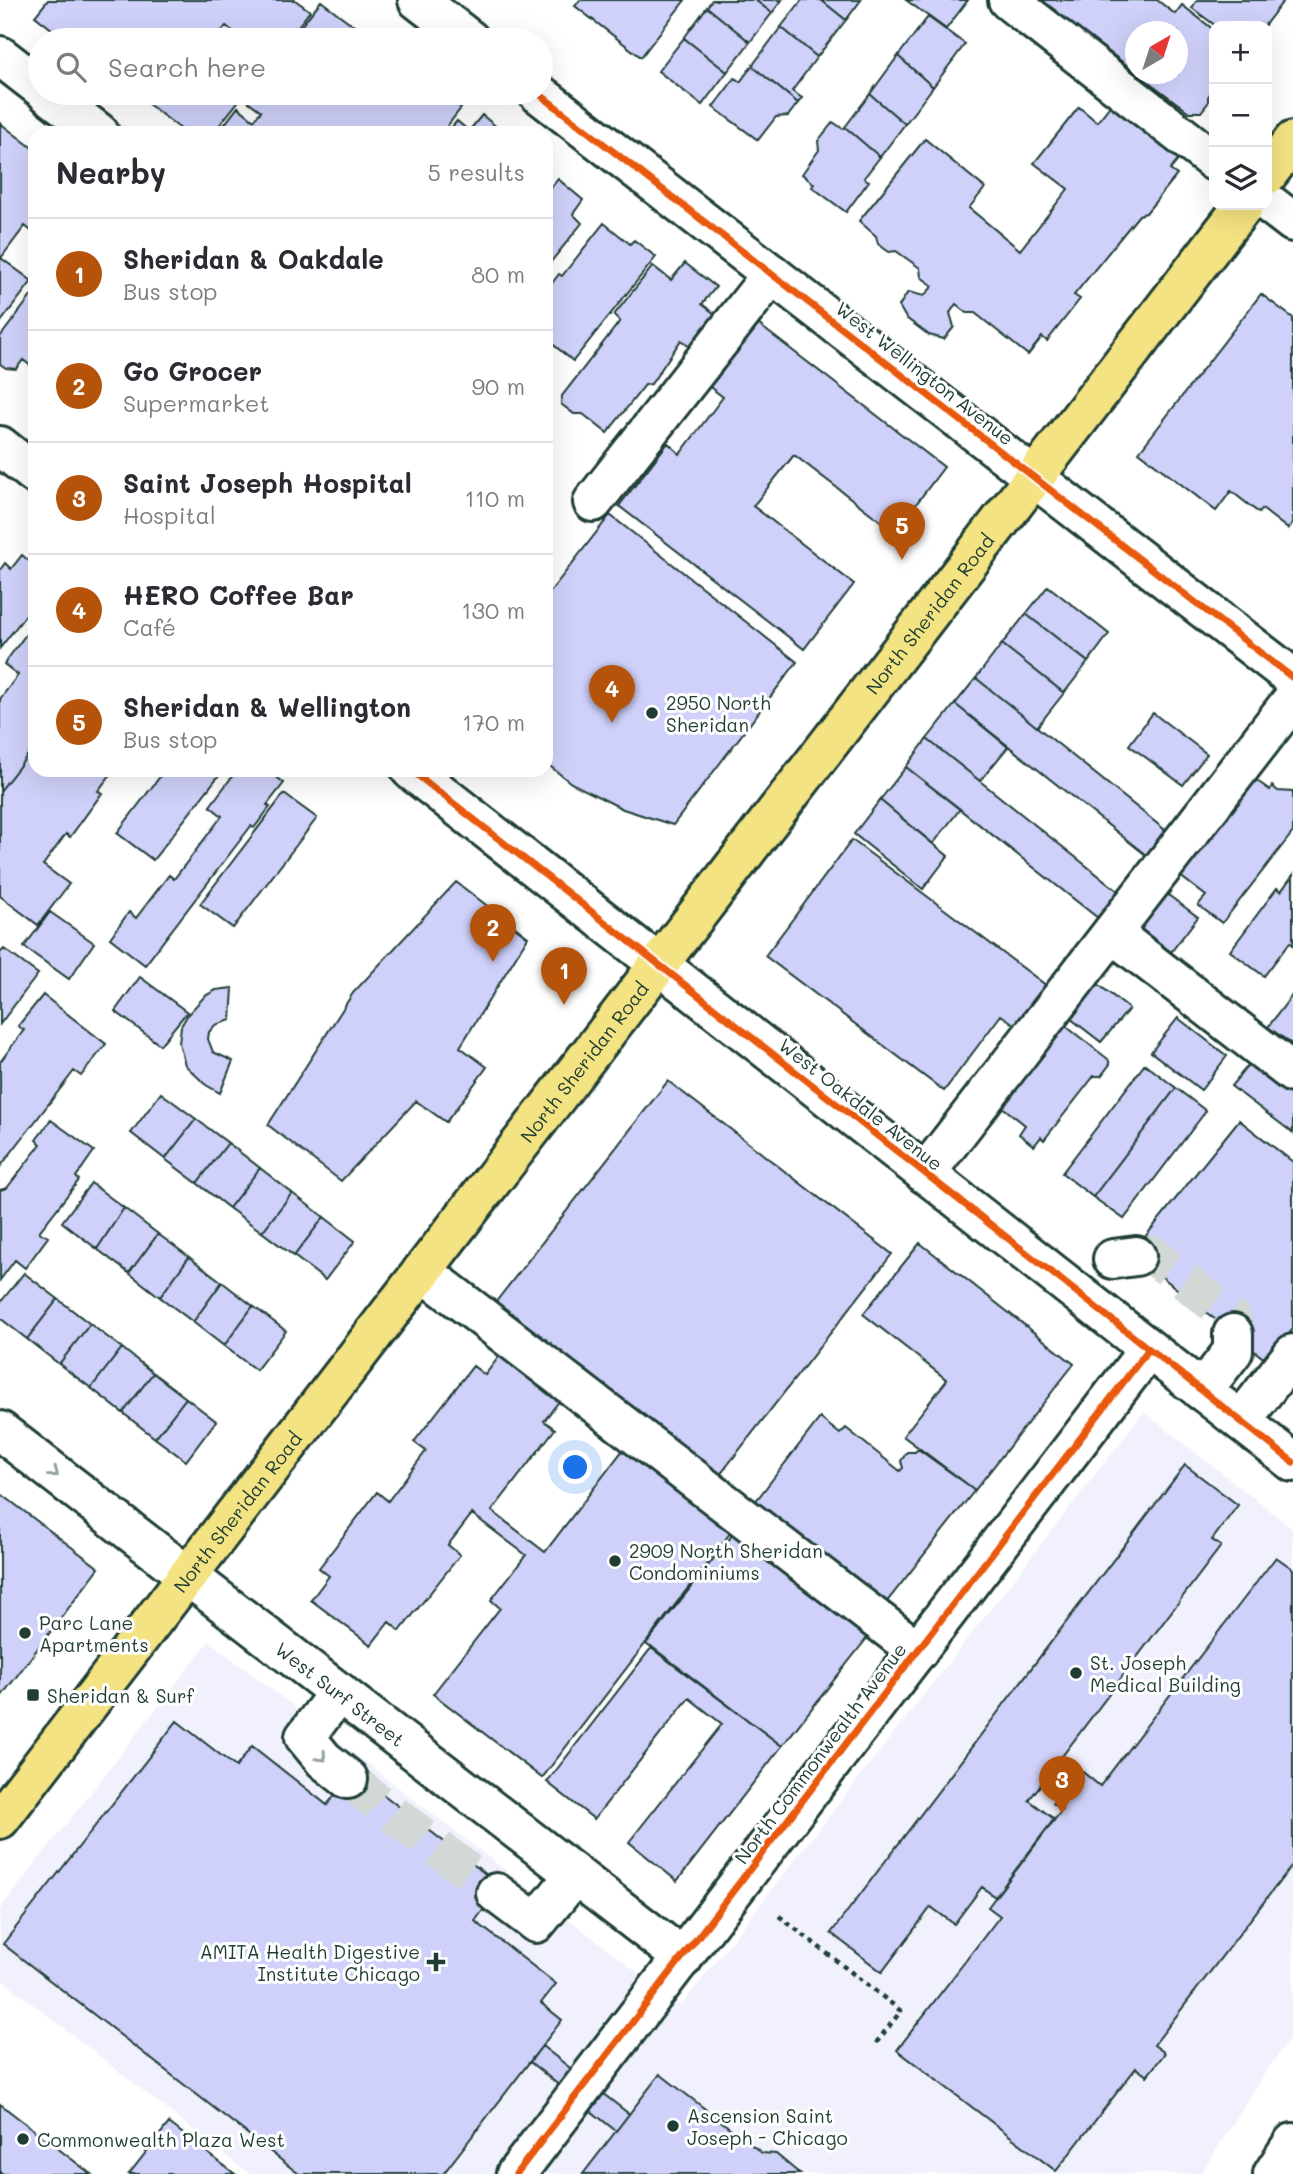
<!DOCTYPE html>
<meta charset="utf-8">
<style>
:root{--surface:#fff;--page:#f2f2f3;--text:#2b2b33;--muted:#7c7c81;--line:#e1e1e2;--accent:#b45309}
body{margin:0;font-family:Mali,sans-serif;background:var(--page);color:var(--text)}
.controls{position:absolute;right:21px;top:21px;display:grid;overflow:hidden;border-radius:14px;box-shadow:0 7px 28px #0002}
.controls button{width:63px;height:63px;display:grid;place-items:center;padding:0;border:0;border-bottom:2px solid var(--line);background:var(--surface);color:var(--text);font:35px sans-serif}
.compass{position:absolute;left:1125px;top:21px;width:63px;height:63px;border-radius:50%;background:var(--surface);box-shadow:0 7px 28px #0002;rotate:39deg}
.you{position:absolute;left:576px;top:1468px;width:24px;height:24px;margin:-18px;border:5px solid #fff;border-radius:50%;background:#1a73e8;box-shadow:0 0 0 10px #1a73e833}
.badge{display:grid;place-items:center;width:46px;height:46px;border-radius:50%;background:var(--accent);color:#fff;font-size:23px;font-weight:700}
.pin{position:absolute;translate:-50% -58px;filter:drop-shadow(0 2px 4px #0008)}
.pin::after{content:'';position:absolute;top:37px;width:24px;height:21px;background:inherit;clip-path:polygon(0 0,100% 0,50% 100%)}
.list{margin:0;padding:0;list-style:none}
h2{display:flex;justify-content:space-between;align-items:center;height:91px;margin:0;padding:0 28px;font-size:30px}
h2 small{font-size:23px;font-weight:400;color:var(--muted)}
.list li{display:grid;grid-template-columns:46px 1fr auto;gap:21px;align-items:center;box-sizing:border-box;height:112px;padding:0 28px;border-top:2px solid var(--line)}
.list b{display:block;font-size:26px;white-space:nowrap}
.list p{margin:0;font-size:23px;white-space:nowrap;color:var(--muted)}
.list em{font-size:23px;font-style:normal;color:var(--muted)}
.icon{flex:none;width:38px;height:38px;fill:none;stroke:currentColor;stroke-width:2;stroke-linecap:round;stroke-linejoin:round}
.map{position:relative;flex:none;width:1293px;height:2174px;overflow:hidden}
.search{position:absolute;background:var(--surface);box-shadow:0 7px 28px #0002;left:28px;top:28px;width:525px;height:77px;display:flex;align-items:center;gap:18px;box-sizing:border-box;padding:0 24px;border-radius:38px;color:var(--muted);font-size:26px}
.panel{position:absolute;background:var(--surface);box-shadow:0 7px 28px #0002;left:28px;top:126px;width:525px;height:651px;border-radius:21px}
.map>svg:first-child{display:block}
</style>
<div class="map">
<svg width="1293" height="2174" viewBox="0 0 1293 2174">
<rect width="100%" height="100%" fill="#fff"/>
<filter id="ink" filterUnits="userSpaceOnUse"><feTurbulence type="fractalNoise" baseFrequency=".0143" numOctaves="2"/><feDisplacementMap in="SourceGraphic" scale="14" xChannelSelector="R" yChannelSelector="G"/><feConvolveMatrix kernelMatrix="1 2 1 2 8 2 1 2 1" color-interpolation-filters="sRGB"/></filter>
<g filter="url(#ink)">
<path fill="#f1f1fe" d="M1144,1412L1293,1529V2035L1268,2068L1201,2174H249L0,1978V1909L209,1641L681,2006Z"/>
<path fill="#cfd1fa" stroke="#1f3d34" stroke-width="2" d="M48,0H295L310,11L287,40H244L226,26L215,40H66L35,16Z
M580,0H685L641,57L575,6Z
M712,0H755L772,13L750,42L707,7Z
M755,0H782L772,13Z
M802,0H821L846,20L817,57L781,27Z
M821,0H861L846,20Z
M906,0H968L946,29Z
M1039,0H1157L1175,14L1182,5L1214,30V88L1208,97V103L1201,112H1189L1138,74H1178V32H1136V72Z
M1197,0H1284L1264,26L1259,24L1257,26H1216L1192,8Z
M321,1L373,40H290Z
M707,7L750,42L727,72L684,38Z
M928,17L965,44L933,87L898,56Z
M781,27L817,57L792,91L802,98L798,103L752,66Z
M684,38L727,72L702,105L658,71Z
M898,56L933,87L905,124L870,94Z
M752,66L798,103L788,116L776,117L758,140L713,107L735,78L740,82Z
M134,93H245L213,133H186Z
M250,93H441L461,108L442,133H218L238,107L254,120L261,111L245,99Z
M870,94L905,124L880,157L845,127Z
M1117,97L1185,152L1170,170L1177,175L1146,213L1139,215L1074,295L1080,299L1047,341L1042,337L1028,355L975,313H967L956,304L950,313L954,327L944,339L929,335L906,318L899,306L908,292L924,296L933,286L921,277L920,268L896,251L889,252L878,244L876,236L859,221L925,139L985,188L969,208L1020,250L1068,189L1034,163L1079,107L1097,122Z
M482,115L504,133H447L457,121L469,131Z
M833,122L843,129L845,127L880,157L864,178L869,181L846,212L812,187L814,184L802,174L819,150L818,141Z
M0,123L35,150V234L25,226L1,258L32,281L0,323Z
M558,179L583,200L573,214L582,223L546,268V191L547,193Z
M604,223L630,244L634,240L656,257L573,361L549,341L552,337L546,332V291L559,274L562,276Z
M685,263L716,287L702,304L719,317L694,351L681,340L651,384L645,385L607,433L583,414H574L561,404L562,396L620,321L614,315L653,266L671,280Z
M35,291V369L23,360L16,369L6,368L0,364V337Z
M1261,294L1293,318V523L1288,529L1262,509L1259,513L1231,491L1216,511L1139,452Z
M758,324L944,467L895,532L794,455L753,506L854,584L804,649L619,506L668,443L680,454L723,397L710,387Z
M610,515L797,662L673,825L623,809L571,783L546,763V597Z
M22,555L35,566V603L0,648V570L5,563L11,569Z
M1048,586L1109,634L1088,662L1026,614Z
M1026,614L1088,662L1064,693L1002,644Z
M35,622V746L0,791V699L18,675L4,664Z
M1002,644L1064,693L1037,727L976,678Z
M976,678L1165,830L1146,855L955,704Z
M955,704L1008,747L980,781L927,739Z
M1153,713L1207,754L1183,785L1129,745Z
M927,739L1118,891L1098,918L906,767Z
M35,746V770H114L98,791L102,793L70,837L66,834L43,865L69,884L38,925L0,896V791Z
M906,767L960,809L933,844L880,800Z
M165,770H223L153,860L117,833Z
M237,770H268L284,783L267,805L270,807L254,828L251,826L145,965L110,938L129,912L136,918L169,875L174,879L222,816L210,806Z
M1250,776L1270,790L1272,786L1278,791L1293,792V832L1222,923L1198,905L1206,896L1175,872Z
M284,794L317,818L233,928L200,904Z
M880,800L948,856L923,889L854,834Z
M852,840L1047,986L1017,1026L1001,1015L944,1091L765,956Z
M1293,875V945L1290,942L1264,976L1230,951L1277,888L1281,891Z
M456,882L528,937L460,1047L487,1067L446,1122L416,1101L341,1181L268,1125L353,993Z
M1164,892L1198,917L1171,952L1137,926Z
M50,912L94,943L69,979L24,947Z
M4,949L38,974L0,1024V953Z
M140,977L187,1012L160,1045L115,1011Z
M1098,984L1129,1009L1101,1042L1070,1018Z
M233,988L231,1020L215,1025L209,1032L208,1039L213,1052L233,1061L220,1093L206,1085L185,1065L179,1043L181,1026L188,1014L205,996L216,990Z
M1293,994V1045L1268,1027Z
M43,995L106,1044L81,1076L74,1071L0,1167V1062L24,1030L18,1026Z
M1178,1018L1227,1056L1201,1090L1151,1052Z
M1063,1024L1108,1059L1110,1064L1101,1076H1094L1044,1140L1041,1137L1034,1146L1019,1134L1025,1125L1000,1105Z
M1254,1058L1293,1088V1133L1231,1086Z
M1145,1064L1176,1088L1093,1197L1062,1173Z
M668,1081L892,1254L719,1476L495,1303Z
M1176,1088L1206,1111L1124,1219L1093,1197Z
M161,1093L196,1119L165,1159L131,1133Z
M196,1119L228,1143L197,1183L165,1159Z
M51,1120L94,1151L76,1177L79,1180L39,1232L48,1237L25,1268L15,1260L0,1280V1190L7,1188L41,1144L36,1140Z
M1239,1120L1293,1162V1329L1267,1361L1132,1253Z
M228,1143L260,1168L229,1208L197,1183Z
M260,1168L292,1193L262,1232L229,1208Z
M91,1183L124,1208L97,1249L62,1222Z
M292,1193L324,1217L294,1256L262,1232Z
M124,1208L158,1234L129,1273L97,1249Z
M324,1217L355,1241L325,1280L294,1256Z
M158,1234L189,1257L160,1297L129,1273Z
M920,1243L1074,1364L975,1490L903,1436L947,1380L863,1314Z
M189,1257L222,1282L193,1322L160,1297Z
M24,1273L58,1299L27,1339L0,1318V1303Z
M222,1282L253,1306L224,1346L193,1322Z
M58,1299L90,1324L59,1364L27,1339Z
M253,1306L286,1331L256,1370L224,1346Z
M90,1324L122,1348L91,1388L59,1364Z
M122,1348L153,1373L123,1413L91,1388Z
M504,1350L563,1396L544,1421L555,1429L492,1511L545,1552L626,1446L734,1528L542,1778L433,1694L500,1608L491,1600L526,1555L472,1514L448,1545L460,1555L400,1631L389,1622L371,1645L311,1600L329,1576L319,1568L377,1492L388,1501L426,1451L414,1442L473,1366L485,1375Z
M153,1373L186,1398L155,1438L123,1413Z
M186,1398L216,1421L186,1461L155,1438Z
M820,1418L840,1434L846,1428L900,1471L903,1468L901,1461L907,1452H915L918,1449L975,1490L885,1604L755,1502Z
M1185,1465L1238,1505L1212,1540L1221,1546L1029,1800L1054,1819L995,1897L982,1887L954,1924L931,1907L882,1972L831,1933Z
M0,1493L99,1568L0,1698Z
M738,1528L871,1633L782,1746L646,1644Z
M1276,1557L1293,1569V1864L1154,2045L1165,2053L1147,2076L1136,2068L1056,2171L897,2050L1000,1916L988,1907L1062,1810L1053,1803L1079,1769L1100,1786Z
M652,1647L782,1746L677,1881L629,1842L722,1724L689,1698L594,1819L547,1782Z
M177,1721L236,1767L252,1746L327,1805L353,1771L501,1886L475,1921L556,1984L541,2003L562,2020L443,2174H299L3,1944Z
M542,2046L629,2114L616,2131L530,2062Z
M660,2074L762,2153L776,2154L800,2174H583Z
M0,2104L91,2174H0Z
M169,2123L235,2174H129Z"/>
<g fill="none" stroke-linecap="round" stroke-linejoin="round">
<path stroke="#d2d8d6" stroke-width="38" stroke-dasharray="38 19" stroke-linecap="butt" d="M1136,1256L1152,1255L1232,1318L1233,1334
M348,1779L496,1893"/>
<defs>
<g id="minor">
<path d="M418,0L470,40"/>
<path d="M1008,0L1214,161"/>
<path d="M0,56L40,87"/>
<path d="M47,93L99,133"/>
<path d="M538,93L1293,678"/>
<path d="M1267,202L1293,222"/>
<path d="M0,446L35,474"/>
<path d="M593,502L772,274"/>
<path d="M411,770L1293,1462"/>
<path d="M1112,933L1293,1073"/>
<path d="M925,1174L1293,699"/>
<path d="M1113,1259L1136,1256"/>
<path d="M422,1271L918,1651"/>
<path d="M1202,1391L1233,1351V1334"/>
<path d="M1241,1421L1293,1354"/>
<path id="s1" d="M0,1431L683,1958"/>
<path d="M339,1692L305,1737L324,1760L348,1779"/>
<path d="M496,1893L536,1923L575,1875"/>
<path d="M516,2174L1148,1350"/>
<path d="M1273,2174L1293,2143"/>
</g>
<g id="major">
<path d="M1267,175L1293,141"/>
<path id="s2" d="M0,1819L1244,205"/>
</g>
</defs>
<use href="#minor" stroke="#1f3d34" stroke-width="44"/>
<use href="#major" stroke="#1f3d34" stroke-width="44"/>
<path stroke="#1f3d34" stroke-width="4.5" stroke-dasharray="5 5" stroke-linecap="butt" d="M779,1916L901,2011L876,2043"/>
<use href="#minor" stroke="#fff" stroke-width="38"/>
<use href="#major" stroke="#f4e382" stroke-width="38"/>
<defs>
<path id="cycleway" d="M538,93L1293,678
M411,770L1293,1462
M516,2174L1148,1350"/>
</defs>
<use href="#cycleway" stroke="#fff" stroke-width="11"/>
<use href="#cycleway" stroke="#e8590c" stroke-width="7"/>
</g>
<defs><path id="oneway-chevron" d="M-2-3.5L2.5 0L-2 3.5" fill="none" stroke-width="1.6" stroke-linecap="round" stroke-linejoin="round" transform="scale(1.75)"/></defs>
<g stroke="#8f9e9a">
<use href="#oneway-chevron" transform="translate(54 1473) rotate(38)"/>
<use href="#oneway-chevron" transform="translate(322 1757) rotate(46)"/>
</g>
</g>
<g fill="#1f3d34" stroke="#fff" stroke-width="2.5">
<circle cx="652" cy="713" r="7"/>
<circle cx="615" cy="1561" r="7"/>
<circle cx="25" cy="1633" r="7"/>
<circle cx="1076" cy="1673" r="7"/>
<rect x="26" y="1688" width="14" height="14" rx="3.5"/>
<path d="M432.5 1951.5h7v7h7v7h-7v7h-7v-7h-7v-7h7z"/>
<circle cx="673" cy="2126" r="7"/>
<circle cx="23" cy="2139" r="7"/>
</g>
<g text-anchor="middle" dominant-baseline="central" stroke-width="6" stroke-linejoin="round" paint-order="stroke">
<g font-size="19" fill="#1f3d34" stroke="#fff">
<text transform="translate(925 373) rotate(38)">West Wellington Avenue</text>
<text stroke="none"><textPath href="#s2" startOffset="1522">North Sheridan Road</textPath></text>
<text stroke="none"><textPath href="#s2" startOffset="956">North Sheridan Road</textPath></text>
<text transform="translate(861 1104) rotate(38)">West Oakdale Avenue</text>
<text stroke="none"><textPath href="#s2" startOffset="388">North Sheridan Road</textPath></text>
<text stroke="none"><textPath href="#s1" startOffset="430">West Surf Street</textPath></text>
<text transform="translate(820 1753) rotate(-53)">North Commonwealth Avenue</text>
</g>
<g font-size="19" fill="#1f3d34" stroke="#fff" text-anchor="start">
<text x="666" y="702">2950 North<tspan x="666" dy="22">Sheridan</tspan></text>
<text x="629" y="1550">2909 North Sheridan<tspan x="629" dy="22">Condominiums</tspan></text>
<text x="39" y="1622">Parc Lane<tspan x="39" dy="22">Apartments</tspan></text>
<text x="1090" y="1662">St. Joseph<tspan x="1090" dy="22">Medical Building</tspan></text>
<text x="47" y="1695">Sheridan &amp; Surf</text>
<text x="420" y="1951" text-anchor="end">AMITA Health Digestive<tspan x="420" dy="22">Institute Chicago</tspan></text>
<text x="687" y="2115">Ascension Saint<tspan x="687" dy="22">Joseph - Chicago</tspan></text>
<text x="37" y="2139">Commonwealth Plaza West</text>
</g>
</g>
</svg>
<div class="controls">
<button>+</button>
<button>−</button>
<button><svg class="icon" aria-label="layers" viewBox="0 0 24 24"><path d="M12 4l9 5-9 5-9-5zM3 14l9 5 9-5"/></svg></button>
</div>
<svg class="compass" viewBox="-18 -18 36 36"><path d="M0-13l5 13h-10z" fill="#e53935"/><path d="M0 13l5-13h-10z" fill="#7c7c81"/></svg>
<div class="you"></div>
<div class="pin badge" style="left:564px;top:1005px">1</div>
<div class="pin badge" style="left:493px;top:962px">2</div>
<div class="pin badge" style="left:1062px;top:1814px">3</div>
<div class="pin badge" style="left:612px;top:723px">4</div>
<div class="pin badge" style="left:902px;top:560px">5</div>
<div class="search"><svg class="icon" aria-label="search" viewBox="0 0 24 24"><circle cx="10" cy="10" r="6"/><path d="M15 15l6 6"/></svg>Search here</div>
<section class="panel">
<h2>Nearby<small>5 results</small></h2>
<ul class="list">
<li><span class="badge">1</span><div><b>Sheridan &amp; Oakdale</b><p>Bus stop</p></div><em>80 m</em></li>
<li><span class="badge">2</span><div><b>Go Grocer</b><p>Supermarket</p></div><em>90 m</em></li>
<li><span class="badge">3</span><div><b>Saint Joseph Hospital</b><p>Hospital</p></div><em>110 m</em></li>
<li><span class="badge">4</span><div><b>HERO Coffee Bar</b><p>Café</p></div><em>130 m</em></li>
<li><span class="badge">5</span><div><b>Sheridan &amp; Wellington</b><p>Bus stop</p></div><em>170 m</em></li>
</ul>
</section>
</div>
